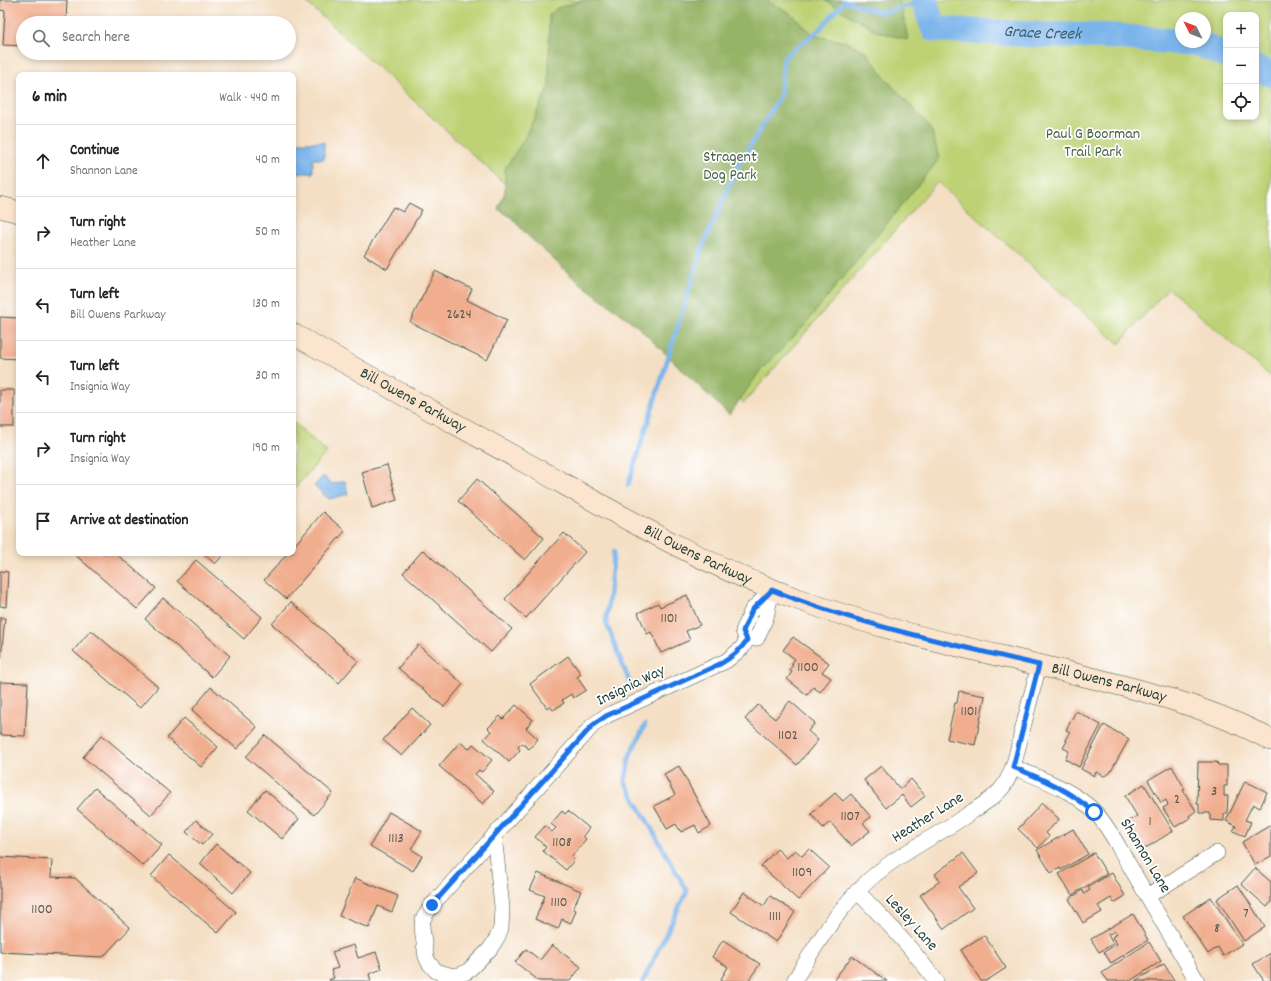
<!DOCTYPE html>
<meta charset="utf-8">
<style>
:root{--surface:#fff;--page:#f2f2f2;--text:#222;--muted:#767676;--line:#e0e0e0}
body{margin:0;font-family:Dekko,sans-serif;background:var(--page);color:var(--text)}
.controls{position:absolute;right:12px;top:12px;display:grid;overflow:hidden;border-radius:8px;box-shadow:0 2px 6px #0003}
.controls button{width:36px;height:36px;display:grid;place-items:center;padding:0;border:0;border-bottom:1px solid var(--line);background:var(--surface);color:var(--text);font:20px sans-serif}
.compass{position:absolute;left:1175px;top:12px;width:36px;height:36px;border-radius:50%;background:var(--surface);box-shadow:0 2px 6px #0003;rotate:312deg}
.stop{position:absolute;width:12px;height:12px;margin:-9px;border:3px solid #1a73e8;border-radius:50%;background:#fff}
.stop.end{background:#1a73e8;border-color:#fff;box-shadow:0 1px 4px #0008}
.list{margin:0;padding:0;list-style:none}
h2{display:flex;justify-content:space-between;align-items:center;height:52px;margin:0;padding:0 16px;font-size:17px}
h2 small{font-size:13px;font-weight:400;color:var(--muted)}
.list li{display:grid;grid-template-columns:26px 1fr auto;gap:12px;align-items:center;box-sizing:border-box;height:72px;padding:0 16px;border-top:1px solid var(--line)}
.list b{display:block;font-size:15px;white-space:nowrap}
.list p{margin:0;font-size:13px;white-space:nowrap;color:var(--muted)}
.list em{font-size:13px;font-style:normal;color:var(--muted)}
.icon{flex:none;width:22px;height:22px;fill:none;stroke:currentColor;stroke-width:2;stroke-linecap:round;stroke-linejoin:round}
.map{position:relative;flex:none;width:1271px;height:981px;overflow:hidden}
.search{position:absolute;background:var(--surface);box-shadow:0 2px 6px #0003;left:16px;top:16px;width:280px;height:44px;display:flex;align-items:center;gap:10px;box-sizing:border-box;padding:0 14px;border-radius:22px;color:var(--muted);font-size:15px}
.panel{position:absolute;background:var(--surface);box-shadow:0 2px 6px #0003;left:16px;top:72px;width:280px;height:484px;border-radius:8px}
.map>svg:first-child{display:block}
</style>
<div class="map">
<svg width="1271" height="981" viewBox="0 0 1271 981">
<rect width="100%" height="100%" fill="#fff"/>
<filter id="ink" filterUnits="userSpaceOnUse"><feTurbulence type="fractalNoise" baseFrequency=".025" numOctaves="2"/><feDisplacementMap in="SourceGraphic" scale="8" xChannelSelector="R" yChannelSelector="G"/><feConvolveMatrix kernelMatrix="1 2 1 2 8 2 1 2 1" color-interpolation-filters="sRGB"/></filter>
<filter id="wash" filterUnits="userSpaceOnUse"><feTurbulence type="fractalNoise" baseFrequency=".012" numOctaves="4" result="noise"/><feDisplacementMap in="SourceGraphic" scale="16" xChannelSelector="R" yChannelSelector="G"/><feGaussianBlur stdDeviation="0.9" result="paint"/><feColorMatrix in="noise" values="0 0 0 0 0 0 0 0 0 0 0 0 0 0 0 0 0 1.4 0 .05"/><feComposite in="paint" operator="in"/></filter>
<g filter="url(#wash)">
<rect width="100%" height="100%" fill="#f4dfc4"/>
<path fill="#bed275" stroke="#6e8854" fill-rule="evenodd" d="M304,0H1271V377L1168,288L1119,344L937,182L744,403ZM1226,15H1256V117H1226ZM1181,18H1205V42H1181Z
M293,422L327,452L293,490Z"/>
<path fill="#96b466" stroke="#5a784d" d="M584,0H765L790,13L815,36L846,42L866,51L885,78L931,128L939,159L802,328L760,371L729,415L636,325L576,280L526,234L511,217L498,209L505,192V169L524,139L549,87V15L557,8Z
M824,0H897L901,5L908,40L876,31Z"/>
<path fill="#7ab4eb" stroke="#4c7890" d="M295,142H324V159H313V173H295Z
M323,476L333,484L345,481L348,494L329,499L314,486Z"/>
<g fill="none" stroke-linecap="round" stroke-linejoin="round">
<path stroke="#7ab4eb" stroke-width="4.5" d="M628,485L649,419L702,248L737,168L780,96L784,57L819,30L845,1L881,13L911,5L929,14
M614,552L606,622L631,686
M643,981L687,891L625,782L630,755L645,725"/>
<g stroke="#7ab4eb" stroke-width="26">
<path id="s1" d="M924,0L934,29L1043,35L1108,36L1181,42"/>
<path d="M1182,42L1197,43L1226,55"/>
<path d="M1256,68L1271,74"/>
</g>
</g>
<g id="blocks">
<path fill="#f1ae8f" d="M0,0H67L66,23H23V46L3,45L5,11L0,10Z
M409,203L422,210L387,269L364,255L393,207L403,212Z
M435,271L472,289L467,300L507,320L487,360L410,322Z
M0,317L19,318V359L0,358Z
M0,390H14V427H0Z
M387,465L397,500L372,508L362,472Z
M477,479L544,538L525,560L458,501Z
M323,512L345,531L286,599L264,580L288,553H293V547Z
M564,533L585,552L526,618L505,599Z
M423,550L512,629L491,652L403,573Z
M73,553H115L156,588L137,609Z
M203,553H225L215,564Z
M196,560L262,617L244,639L177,581Z
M0,571L8,572L6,607L0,606Z
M687,595L700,625L686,631L690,640L661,653L651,632L647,634L638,613L658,603L660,607Z
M163,598L230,656L212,677L145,619Z
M291,602L358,661L339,683L272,624Z
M0,618H5L1,659H0Z
M91,630L158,687L140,708L73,651Z
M793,637L829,663L822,672L831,678L820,692L813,687L807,695L787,679L792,672L789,670L793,665L791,664L795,659L783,650Z
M418,645L463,684L444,707L398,668Z
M568,656L581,674L577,677L586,690L573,698L571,694L562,700L564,703L553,710L550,706L547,708L530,684Z
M0,682L28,683L25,736L0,735Z
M211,687L257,727L237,749L192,710Z
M959,691L985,696L975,745L947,739L955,703H957Z
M790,701L815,723L808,731L818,740L797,765L745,719L758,705L775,719Z
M516,705L533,720L526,728L538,739L529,749L522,743L518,747L520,750L509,762L484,739L491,731L488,728L500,716L503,719Z
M412,708L430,725L402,756L383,740Z
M1076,711L1101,725L1079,767L1065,759L1069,751L1063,748L1067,741L1065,740L1070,732L1066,730Z
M184,718L218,747L201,767L167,738Z
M1104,725L1129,739L1110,773L1104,776L1096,772L1094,776L1081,769Z
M102,735L170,793L151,815L83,757Z
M265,735L333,793L314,815L246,757Z
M460,742L469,749L473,744L492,760L482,772L479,770L475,774L494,791L483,804L439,766Z
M1198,762H1217L1218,765H1227V786H1224V796H1228L1227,814H1224V821L1210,820V813H1199V804H1197Z
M679,766L711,826L699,833L695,825L681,832L676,824L667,829L654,806L675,795L664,774Z
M881,766L900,789L911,779L925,796L911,807L902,795L886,808L864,780Z
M1172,766L1185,789L1183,790L1196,811L1189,816L1190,818L1175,827L1163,808L1168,805L1166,800L1161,803L1148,780Z
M1245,781L1267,792L1260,808L1253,804L1245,820L1251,822L1245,836L1233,831L1236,826L1226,821Z
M1144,784L1173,831L1141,851L1124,824L1137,816L1125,796Z
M95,788L162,845L143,866L77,809Z
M265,790L299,819L282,839L248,810Z
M835,793L843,801L851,794L871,817L863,823L870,831L851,846L830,822L823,828L811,814Z
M1042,803L1059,819L1046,833L1049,836L1038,848L1018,829Z
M562,811L565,814L568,811L589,828L583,836L586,839L571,857L574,860L566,870L543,851L546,847L535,837L545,826L552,832L556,828L551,824Z
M389,812L422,831L411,849L422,856L413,871L370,846Z
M196,820L212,834L202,845L186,832Z
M1271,825V856L1255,865L1242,842Z
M1073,829L1088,854L1061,870L1060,868L1051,873L1037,850Z
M216,844L250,873L233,893L200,864Z
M777,849L787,858L795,850L802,856L809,849L829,867L798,900L761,866Z
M963,853L978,873L958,887L973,908L944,929L920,895L940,881L935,874Z
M1094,853L1107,874L1072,895L1059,874Z
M169,855L236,912L218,933L151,876Z
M0,857L52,860L51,877L75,878L130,928L103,957L0,952Z
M1255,868L1271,882V902L1267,907L1241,884Z
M538,873L581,891L573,909L576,910L571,923L562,919L558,929L535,919L545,896L530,890Z
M1112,873L1125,896L1114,903L1111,898L1098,906L1102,912L1083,923L1069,899L1083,890L1084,894L1090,890L1088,887Z
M355,878L398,896L392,912L378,906L369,928L339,916Z
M1238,885L1265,927L1244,941L1217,899Z
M744,892L764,906L770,896L795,912L776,942L731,912Z
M1211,897L1242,944L1223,956L1218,947L1208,954L1183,916Z
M1133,914L1148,940L1111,963L1104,952L1117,944L1112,937L1117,934L1115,931L1108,935L1113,944L1099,952L1091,939Z
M984,935L1006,968L986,981H981L961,950Z
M723,940L760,964L748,981H724L721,979L728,967L712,957Z
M1149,942L1161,961L1130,981H1108L1102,973Z
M354,945L358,958L376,952L382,969L369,974L371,981H330L329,980L334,978L331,970L338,968L332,952Z
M552,945L581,967L570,981H539L515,962L526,949L540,960Z
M1271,953V981H1264L1253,964Z
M852,956L887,981H833Z
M1164,964L1174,980L1173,981H1135Z"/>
</g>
</g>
<g filter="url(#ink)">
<use href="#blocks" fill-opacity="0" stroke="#3f554a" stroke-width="1"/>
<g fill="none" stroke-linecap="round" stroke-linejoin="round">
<defs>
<path id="street" d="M772,590L766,617L757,638L747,640L743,631L752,610Z
M1013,767C1042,779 1073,790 1095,812C1109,827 1118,846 1128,863C1151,902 1174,942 1197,981
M494,835L502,907L501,928L498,936L490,949L467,972L456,976L449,975L436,971L429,963L426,957L422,928L423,919L432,905L586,733L593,725L606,716L726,661L742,648L747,640
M857,891C885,920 912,948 936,981
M1148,896L1217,853
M794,981C820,938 847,893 889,864C916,845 946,830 973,811C985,803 997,796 1005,784C1014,769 1017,752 1021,735C1027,712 1033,688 1039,665"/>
<g id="secondary">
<path d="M0,207L19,212"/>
<path id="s2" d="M293,334C377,381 462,427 546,474C628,520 711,568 800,600C892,634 989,652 1084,676C1148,692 1213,708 1271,740"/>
</g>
</defs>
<use href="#street" stroke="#3f554a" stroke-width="16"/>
<use href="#secondary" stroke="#3f554a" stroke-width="22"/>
<use href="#street" stroke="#fff" stroke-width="15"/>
<use href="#secondary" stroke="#fce5cf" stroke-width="21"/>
</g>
</g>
<g fill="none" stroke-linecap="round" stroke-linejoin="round" filter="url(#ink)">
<path stroke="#1a73e8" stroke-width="5" d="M432,905L593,725L606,716L720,664C731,658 740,651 747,640L743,631L752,610L772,590C858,625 949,643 1039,665L1013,767C1043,779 1070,791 1094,812"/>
</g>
<g text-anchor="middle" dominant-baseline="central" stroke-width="3.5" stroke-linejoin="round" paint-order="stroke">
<g font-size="14" fill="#54594b">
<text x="459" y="315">2624</text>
<text x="669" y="619">1101</text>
<text x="808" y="668">1100</text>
<text x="969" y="712">1101</text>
<text x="788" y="736">1102</text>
<text x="1214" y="792">3</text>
<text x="1177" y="800">2</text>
<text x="850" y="817">1107</text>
<text x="1150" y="822">1</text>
<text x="396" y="839">1113</text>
<text x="562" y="843">1108</text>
<text x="802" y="873">1109</text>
<text x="559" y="903">1110</text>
<text x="42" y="910">1100</text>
<text x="1246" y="914">7</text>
<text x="775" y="917">1111</text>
<text x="1217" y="929">8</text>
</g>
<g font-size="16" fill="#476244" stroke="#fff">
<text x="1093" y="134">Paul G Boorman<tspan x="1093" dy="18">Trail Park</tspan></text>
<text x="730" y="157">Stragent<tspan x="730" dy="18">Dog Park</tspan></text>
</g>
<g font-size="16" fill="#1f3d34" stroke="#fff">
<text stroke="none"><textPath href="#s2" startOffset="137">Bill Owens Parkway</textPath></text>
<text stroke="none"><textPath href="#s2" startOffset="461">Bill Owens Parkway</textPath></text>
<text stroke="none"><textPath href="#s2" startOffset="893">Bill Owens Parkway</textPath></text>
<text transform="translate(631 686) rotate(-26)">Insignia Way</text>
<text transform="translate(928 818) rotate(-32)">Heather Lane</text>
<text transform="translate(1145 856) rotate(59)">Shannon Lane</text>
<text transform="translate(911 923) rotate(48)">Lesley Lane</text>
</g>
<g font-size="17" font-style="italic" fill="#3a616b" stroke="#fff">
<text stroke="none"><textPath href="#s1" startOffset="139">Grace Creek</textPath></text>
</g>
</g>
</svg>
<div class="controls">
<button>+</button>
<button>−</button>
<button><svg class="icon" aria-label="locate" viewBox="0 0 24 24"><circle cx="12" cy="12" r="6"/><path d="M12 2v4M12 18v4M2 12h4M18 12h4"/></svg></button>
</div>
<svg class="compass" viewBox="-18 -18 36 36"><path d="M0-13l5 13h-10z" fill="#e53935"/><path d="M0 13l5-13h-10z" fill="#767676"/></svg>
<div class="stop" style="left:1094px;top:812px"></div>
<div class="stop end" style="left:432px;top:905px"></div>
<div class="search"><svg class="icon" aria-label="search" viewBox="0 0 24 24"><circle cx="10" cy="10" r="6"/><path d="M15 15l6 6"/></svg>Search here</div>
<section class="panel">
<h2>6 min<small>Walk · 440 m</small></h2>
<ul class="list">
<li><svg class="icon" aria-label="ahead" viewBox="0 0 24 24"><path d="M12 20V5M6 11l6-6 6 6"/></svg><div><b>Continue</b><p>Shannon Lane</p></div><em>40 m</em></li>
<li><svg class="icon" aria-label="right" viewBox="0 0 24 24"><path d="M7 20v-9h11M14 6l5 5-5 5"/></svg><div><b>Turn right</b><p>Heather Lane</p></div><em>50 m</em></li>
<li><svg class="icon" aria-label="left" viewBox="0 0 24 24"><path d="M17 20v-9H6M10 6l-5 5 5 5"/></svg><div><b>Turn left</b><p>Bill Owens Parkway</p></div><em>130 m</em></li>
<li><svg class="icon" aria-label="left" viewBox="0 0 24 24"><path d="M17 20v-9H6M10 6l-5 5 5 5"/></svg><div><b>Turn left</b><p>Insignia Way</p></div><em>30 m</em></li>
<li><svg class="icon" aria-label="right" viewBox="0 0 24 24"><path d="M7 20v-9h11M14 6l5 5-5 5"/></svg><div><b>Turn right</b><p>Insignia Way</p></div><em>190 m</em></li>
<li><svg class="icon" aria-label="arrive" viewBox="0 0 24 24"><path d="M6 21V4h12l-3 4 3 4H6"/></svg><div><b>Arrive at destination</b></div></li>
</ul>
</section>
</div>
